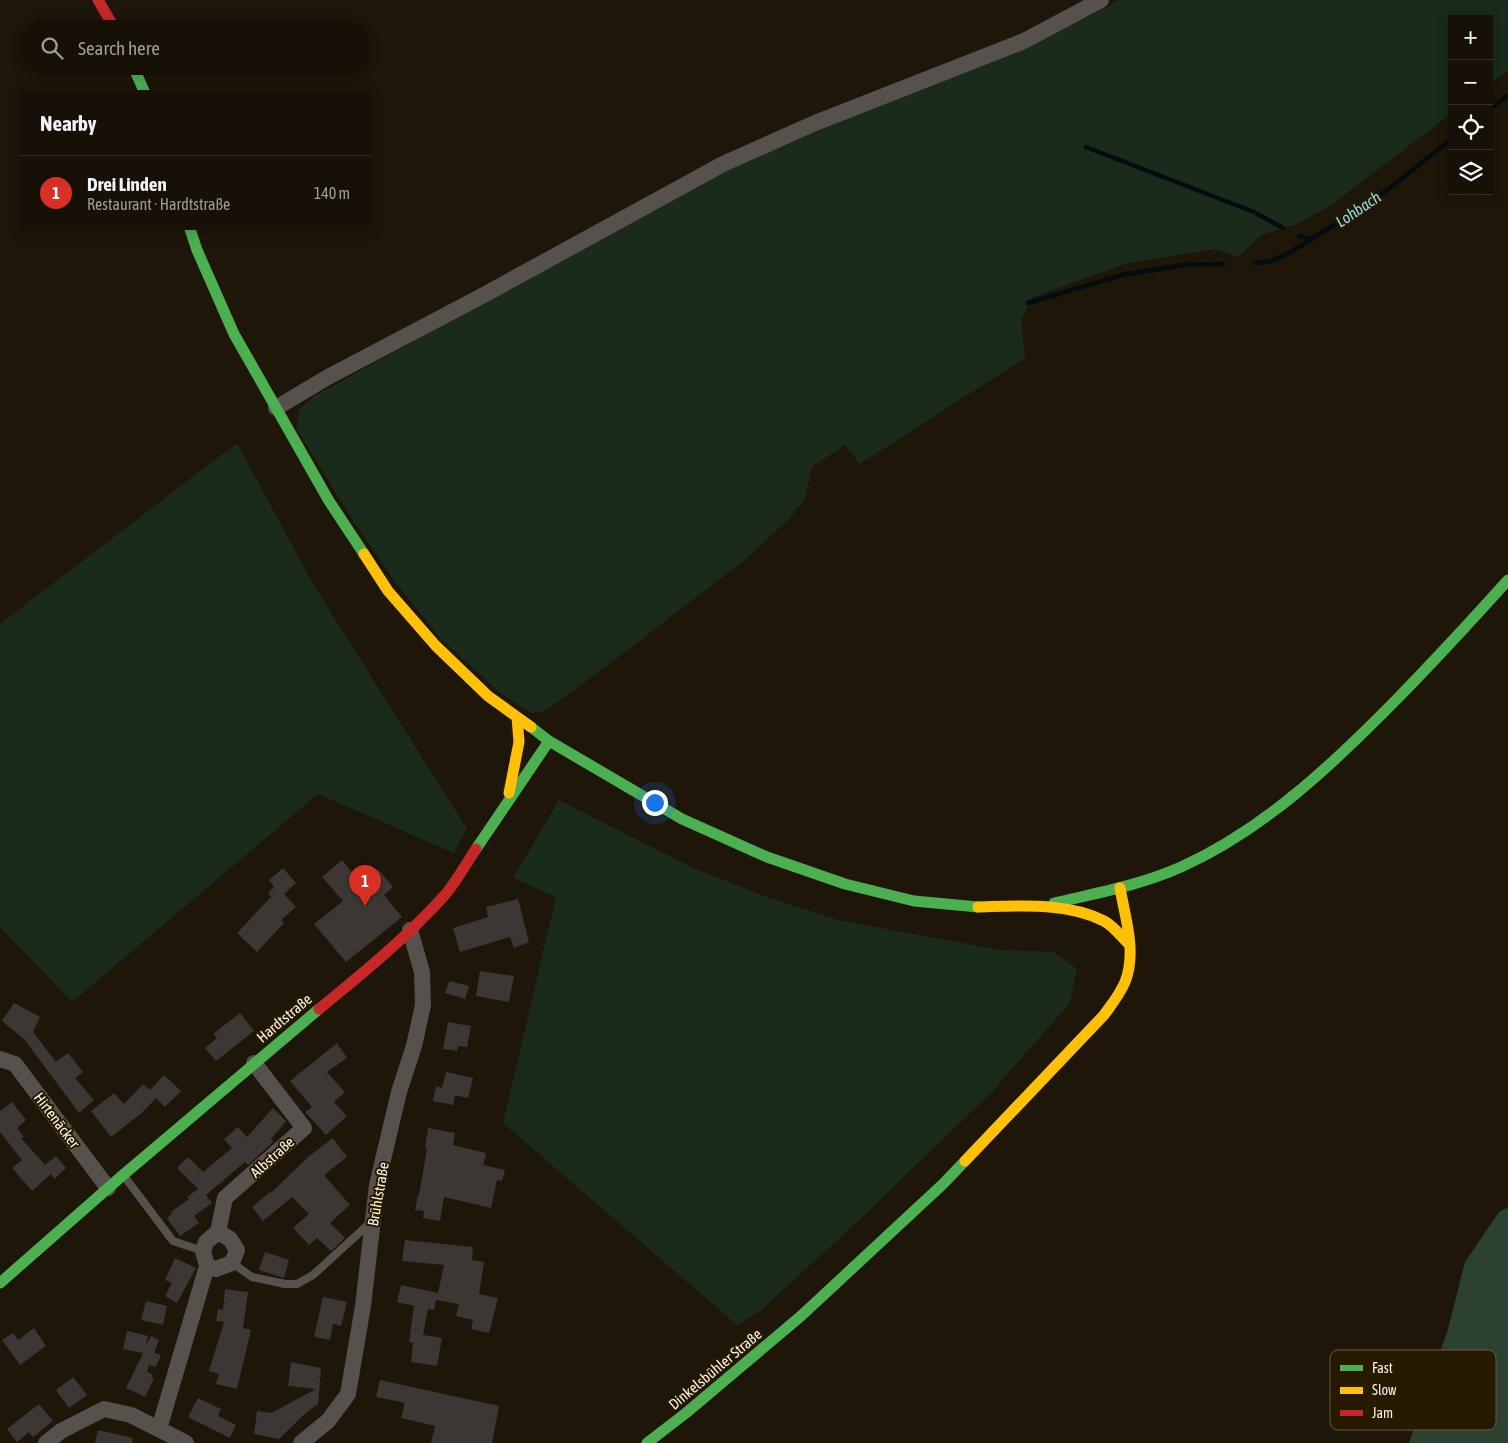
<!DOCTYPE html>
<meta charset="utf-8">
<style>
:root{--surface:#161006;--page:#1f1910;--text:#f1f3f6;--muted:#9e9d9b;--line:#353028;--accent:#d93025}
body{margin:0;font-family:"Asap Condensed",sans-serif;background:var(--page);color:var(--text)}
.controls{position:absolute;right:15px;top:15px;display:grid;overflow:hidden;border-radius:0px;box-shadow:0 2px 12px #0003}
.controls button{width:45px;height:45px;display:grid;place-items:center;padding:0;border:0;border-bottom:1px solid var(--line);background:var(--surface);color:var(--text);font:25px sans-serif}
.you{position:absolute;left:654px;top:802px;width:18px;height:18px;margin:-12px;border:4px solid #fff;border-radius:50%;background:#1a73e8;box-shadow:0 0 0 8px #1a73e833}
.badge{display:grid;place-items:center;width:32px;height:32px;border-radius:50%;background:var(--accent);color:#fff;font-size:16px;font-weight:700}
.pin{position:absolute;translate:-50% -41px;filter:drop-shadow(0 1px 2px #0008)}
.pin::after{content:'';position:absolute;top:26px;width:18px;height:15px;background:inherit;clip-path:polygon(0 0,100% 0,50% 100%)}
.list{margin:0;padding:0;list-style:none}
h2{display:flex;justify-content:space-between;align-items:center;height:65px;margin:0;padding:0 20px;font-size:21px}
h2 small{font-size:16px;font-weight:400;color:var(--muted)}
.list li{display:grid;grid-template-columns:32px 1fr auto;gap:15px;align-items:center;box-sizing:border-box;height:75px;padding:0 20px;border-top:1px solid var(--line)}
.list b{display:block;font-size:19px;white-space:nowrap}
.list p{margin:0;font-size:16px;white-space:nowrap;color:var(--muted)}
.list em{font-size:16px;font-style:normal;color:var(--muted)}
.icon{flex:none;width:28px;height:28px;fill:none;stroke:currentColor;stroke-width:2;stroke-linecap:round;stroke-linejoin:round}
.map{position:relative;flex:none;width:1508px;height:1443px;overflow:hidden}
.search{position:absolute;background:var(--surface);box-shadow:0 2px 12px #0003;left:20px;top:20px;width:350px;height:55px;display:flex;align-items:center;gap:12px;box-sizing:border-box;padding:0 18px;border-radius:28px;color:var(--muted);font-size:19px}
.panel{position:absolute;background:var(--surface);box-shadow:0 2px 12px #0003;left:20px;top:90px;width:350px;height:140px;border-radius:0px}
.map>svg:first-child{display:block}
</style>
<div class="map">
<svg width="1508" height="1443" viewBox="0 0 1508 1443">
<rect width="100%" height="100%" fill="#1e1608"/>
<path fill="#1a2a1b" d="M1117,0H1508V70L1489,85V19H1452V113L1330,206L1297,224L1261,235L1238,257L1216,249L1128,263L1033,297L1021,320L1025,358L860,464L845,445L812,467L804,501L790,518L746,559L608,665L544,712L531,713L499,692L440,638L395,582L354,522L296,428L300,409L314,396L735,165L851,115L1012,53L1107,7Z
M237,443L312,582L467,829L454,853L318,794L72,1002L0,927V624Z
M559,800L691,867L759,894L838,920L1001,950L1053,952L1077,969L1070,1003L991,1093L854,1225L760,1311L737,1325L503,1123L556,897L513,878Z"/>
<path fill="#2c412f" d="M1508,1207V1443H1409L1448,1329L1465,1262L1499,1212Z"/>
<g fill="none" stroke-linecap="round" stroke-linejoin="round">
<path stroke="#030c0f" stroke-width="4.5" d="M1489,110L1508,95
M1086,147L1254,212L1283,228
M1299,236L1312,239
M1255,263L1271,261L1287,254L1312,239L1374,200L1452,139
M1028,303L1122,275L1184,265L1223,264"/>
</g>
<path fill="#3c3735" d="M342,860L361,883L378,869L393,887L384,895L402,917L346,962L314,924L343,901L322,877Z
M283,868L296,883L284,894L296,907L281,920L284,923L257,952L237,933L271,897L268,893L274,887L269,880Z
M518,899L529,942L514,948L510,937L460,952L453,928L488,917L486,907Z
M480,971L514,976L509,1002L476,996Z
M449,981L469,986L465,999L445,993Z
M14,1003L40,1017L33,1032L56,1062L68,1053L83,1072L75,1078L94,1100L79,1113L24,1039L2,1021Z
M240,1013L254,1031L216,1061L205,1048L217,1038L213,1034Z
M448,1022L471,1026L467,1047L458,1046L457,1051L443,1049Z
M337,1043L347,1058L327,1072L345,1092L334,1102L347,1116L326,1135L305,1112L312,1107L290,1081Z
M446,1072L473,1078L468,1098L455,1095L453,1105L433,1101L436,1086L442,1088Z
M164,1075L181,1091L165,1107L156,1098L143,1112L111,1137L91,1111L114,1093L124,1104L143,1084L150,1090Z
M12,1102L26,1120L17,1128L24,1137L21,1138L45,1165L56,1156L66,1168L54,1179L51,1174L32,1191L12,1168L22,1160L0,1132V1111Z
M273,1108L286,1121L271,1139L273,1142L248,1165L245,1162L206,1195L212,1203L194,1216L199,1223L180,1236L167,1218L172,1214L171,1212L189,1199L187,1197L198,1189L177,1168L188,1157L203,1172L232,1148L224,1139L238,1127L247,1137Z
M428,1128L455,1133L453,1145L486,1153L483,1165L505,1170L502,1181L497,1180L491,1208L444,1197L440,1221L423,1218L424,1211L415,1210L418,1195H419L427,1149L425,1148Z
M333,1138L347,1157L324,1175L350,1205L330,1223L345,1238L331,1251L317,1238L309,1245L293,1228L309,1214L292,1197L263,1221L252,1207L270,1192L271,1193L308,1157Z
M405,1240L473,1247L472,1260L484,1262L479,1294L498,1298L489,1333L471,1329L473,1320L456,1316L459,1304L436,1300L434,1310L428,1309L423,1335L442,1338L437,1366L411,1362L413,1343L409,1342L414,1306L397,1302L401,1285L438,1293L444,1265L402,1261Z
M265,1252L289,1260L284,1278L259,1270Z
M175,1258L196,1268L177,1303L165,1296L172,1283L165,1280Z
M225,1289L248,1292L243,1328L251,1330L237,1389L216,1384L219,1374L209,1371L224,1322L216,1321L218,1309L223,1310Z
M323,1297L347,1302L341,1326L333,1324L330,1340L314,1337Z
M146,1301L167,1306L163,1325L141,1320Z
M34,1328L46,1346L20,1365L2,1340L13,1333L18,1340Z
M127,1331L148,1336L146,1345L151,1336L159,1340L154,1353L161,1355L156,1367L149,1365L147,1372L153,1375L152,1378H154L145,1397L126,1388L143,1353L123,1349Z
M291,1362L321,1368L318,1404L307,1412L279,1439L254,1434L257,1411L271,1413L316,1389L288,1386Z
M73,1377L87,1395L69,1408L56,1390Z
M380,1380L499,1406L492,1443H431L435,1426L401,1418L405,1403L376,1397Z
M198,1398L221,1409L218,1416L236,1425L230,1438L188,1417Z
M39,1404L53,1421L33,1437L29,1432L17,1442L7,1429Z
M98,1430L133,1438L132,1443H95Z"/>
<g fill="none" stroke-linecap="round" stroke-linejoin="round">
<path stroke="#57514d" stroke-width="8" d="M124,1176L173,1241L203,1251
M232,1263L252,1277L285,1284H297L313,1275L370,1223"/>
<path stroke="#57514d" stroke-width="16" d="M276,408L328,377L480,297L723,164L815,123L1024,41L1101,0
M0,1059L15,1064L108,1188
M207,1266L216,1269L232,1263L237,1250L230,1239L218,1232
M159,1429L207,1266L203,1251L206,1242L218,1232L225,1198L304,1128L254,1063
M46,1443L61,1431L104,1409L131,1415L186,1443
M301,1443L328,1421L348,1394L363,1306L377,1185L399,1092L414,1046L423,1005L422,972L410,930"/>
<path stroke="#4caf50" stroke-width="11" d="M133,66L144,91
M190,229L197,250L234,334L329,501L364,554
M531,727L549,741L682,819L767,857L845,884L914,901L978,907
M476,849L549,741
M1054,903C1097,893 1141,885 1181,867C1265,829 1333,764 1397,699C1435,660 1472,620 1508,580
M0,1283L123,1175L319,1009
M647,1443L686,1413L801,1316L943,1184L965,1161"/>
<path stroke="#ffc107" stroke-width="11" d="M364,554L388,591L436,646L488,696L531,727
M509,793L519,742L517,717
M978,907C1018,906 1067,902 1104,921C1114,926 1122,938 1130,945
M965,1161L1104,1015C1112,1004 1120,994 1125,982C1137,952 1125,917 1120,888"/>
<path stroke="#c62828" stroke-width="11" d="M98,0L115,29
M319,1009C362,974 406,938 444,896C456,882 466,864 476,849"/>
</g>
<g text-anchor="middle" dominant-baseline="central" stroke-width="4" stroke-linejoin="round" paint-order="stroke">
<g font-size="15" fill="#fcf4e3" stroke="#261a00">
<text transform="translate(284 1018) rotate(-40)">Hardtstraße</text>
<text transform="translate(57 1120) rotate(53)">Hirtenäcker</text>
<text transform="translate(272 1157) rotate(-42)">Albstraße</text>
<text transform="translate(378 1194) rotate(-80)">Brühlstraße</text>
<text transform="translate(715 1369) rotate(-40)">Dinkelsbühler Straße</text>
</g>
<g font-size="16" font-style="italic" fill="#92d9ee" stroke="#261a00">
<text transform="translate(1358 209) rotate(-34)">Lohbach</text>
</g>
</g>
<rect x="1330" y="1350" width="166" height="80" rx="8" fill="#261a00" stroke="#665b44" stroke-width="1"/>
<rect x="1340" y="1365" width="23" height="6" fill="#4caf50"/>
<rect x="1340" y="1387" width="23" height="7" fill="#ffc107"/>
<rect x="1340" y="1410" width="23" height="6" fill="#c62828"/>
<g font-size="14" fill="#fcf4e3">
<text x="1372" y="1373">Fast</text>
<text x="1372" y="1395">Slow</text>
<text x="1372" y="1418">Jam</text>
</g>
</svg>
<div class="controls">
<button>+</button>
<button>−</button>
<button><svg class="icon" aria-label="locate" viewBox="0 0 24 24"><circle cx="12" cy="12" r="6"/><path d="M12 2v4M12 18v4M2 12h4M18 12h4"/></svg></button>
<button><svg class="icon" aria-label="layers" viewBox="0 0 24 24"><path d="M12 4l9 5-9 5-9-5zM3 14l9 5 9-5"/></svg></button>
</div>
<div class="you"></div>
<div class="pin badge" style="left:365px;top:906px">1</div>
<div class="search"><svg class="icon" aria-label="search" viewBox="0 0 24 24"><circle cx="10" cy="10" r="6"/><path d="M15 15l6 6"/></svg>Search here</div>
<section class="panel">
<h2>Nearby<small></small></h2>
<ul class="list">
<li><span class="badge">1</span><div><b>Drei Linden</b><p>Restaurant · Hardtstraße</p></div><em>140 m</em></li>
</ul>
</section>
</div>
